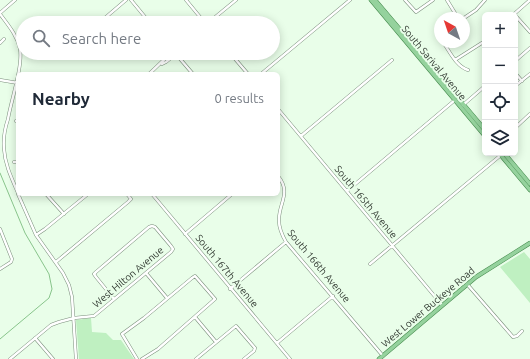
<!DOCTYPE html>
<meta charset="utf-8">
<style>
:root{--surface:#fff;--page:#f6f6f7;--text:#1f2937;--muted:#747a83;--line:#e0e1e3}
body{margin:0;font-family:Ubuntu,sans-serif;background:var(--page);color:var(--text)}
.controls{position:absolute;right:12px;top:12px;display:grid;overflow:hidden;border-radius:6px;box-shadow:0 2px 10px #0003}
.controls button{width:36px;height:36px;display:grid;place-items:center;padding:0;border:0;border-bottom:1px solid var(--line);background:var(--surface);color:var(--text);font:20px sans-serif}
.compass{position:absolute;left:434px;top:12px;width:36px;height:36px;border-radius:50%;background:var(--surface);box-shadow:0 2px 10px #0003;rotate:320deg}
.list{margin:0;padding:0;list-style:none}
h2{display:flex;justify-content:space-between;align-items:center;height:52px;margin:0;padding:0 16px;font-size:17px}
h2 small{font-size:13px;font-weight:400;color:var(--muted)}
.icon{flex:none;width:22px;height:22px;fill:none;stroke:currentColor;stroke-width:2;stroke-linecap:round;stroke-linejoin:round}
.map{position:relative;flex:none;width:530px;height:359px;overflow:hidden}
.search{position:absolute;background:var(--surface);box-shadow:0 2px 10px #0003;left:16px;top:16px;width:264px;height:44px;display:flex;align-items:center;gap:10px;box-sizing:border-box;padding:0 14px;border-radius:22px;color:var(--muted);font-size:15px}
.panel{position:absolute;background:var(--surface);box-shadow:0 2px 10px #0003;left:16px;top:72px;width:264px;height:124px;border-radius:6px}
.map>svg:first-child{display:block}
</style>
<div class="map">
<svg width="530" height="359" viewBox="0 0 530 359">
<rect width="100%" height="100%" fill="#e9fee9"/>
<path fill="#bff0c1" d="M524,252L530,259V303L500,267Z
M91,318L92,332L106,333L113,340H121L134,359H79L76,320Z"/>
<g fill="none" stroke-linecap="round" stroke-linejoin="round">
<path stroke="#88c48b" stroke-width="1" d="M0,173L25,233L49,274L52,289L49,298L0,339"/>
<defs>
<path id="minor" d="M131,0L150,23
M186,0L205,23
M405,0L416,12L433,0
M447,0L458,18
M0,13L15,0
M0,14C8,25 17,35 20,49C23,66 11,101 8,119C5,128 3,139 4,149C5,165 12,179 18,193
M514,14L530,32
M513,15L530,0
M464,18L476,10L485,0
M99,23L126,0
M208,23L236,0
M440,33L439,36L440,37
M443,42C450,52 456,66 468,70
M0,43L4,39
M175,53L193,74
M230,53L248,74
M60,56L63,53
M455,60L485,41
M515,61L530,48
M162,64L166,62L176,54
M515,73L522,81
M149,74L171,53
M261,74L350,0
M0,80L18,83
M515,86L530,74
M463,105L485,86
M278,109L442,305
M16,121H18
M515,128L530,114
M301,136L392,60
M14,162H18
M278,176C292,193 278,204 279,221C279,229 282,235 286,242L383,356
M347,191L455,100
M18,194L36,235L63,273L69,285L72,297L76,359
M46,194L64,214
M152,194L290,359
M0,229L12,259L11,262L0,269
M185,234L232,194
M36,235L45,229L88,194
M56,262L128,202L131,199L127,194
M370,264L501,155
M146,273L167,298
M467,284L513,337L517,336L522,331
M230,289L286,242
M195,317L216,342
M35,338L53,359
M277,343L333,296
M10,359L51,325L59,322L74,318L94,316L171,252L173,249L171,246L155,227L152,226L149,227L96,272L94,274L96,277L114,299
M137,359L122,334L144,318L192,278L195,276L215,299L158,349L142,359
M196,359L236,326L255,348L254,351L244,359"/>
<path id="major" d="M371,0L485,136
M375,0L485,130
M499,153L530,190
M504,153L530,184
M379,359L476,277L530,243"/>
</defs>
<use href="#minor" stroke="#7b8f7c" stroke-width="3.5"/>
<use href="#major" stroke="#458a4d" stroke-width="4.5"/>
<use href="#minor" stroke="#fff" stroke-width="2.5"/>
<use href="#major" stroke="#95d29d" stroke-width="3.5"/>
</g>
<g text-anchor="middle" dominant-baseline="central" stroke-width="4" stroke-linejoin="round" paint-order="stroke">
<g font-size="10" fill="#343c34" stroke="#e9fee9">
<text transform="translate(434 63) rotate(50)">South Sarival Avenue</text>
<text transform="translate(366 202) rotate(50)">South 165th Avenue</text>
<text transform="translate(319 266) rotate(50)">South 166th Avenue</text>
<text transform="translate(227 271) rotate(50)">South 167th Avenue</text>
<text transform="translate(128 277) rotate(-40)">West Hilton Avenue</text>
<text transform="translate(428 307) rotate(-40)">West Lower Buckeye Road</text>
</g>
</g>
</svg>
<div class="controls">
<button>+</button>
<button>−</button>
<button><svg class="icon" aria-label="locate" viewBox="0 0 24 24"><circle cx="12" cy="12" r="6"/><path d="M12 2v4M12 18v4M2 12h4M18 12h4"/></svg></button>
<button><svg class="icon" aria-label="layers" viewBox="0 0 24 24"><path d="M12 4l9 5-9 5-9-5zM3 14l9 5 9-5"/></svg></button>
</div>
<svg class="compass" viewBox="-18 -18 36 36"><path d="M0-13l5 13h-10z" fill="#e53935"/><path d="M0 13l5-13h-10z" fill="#747a83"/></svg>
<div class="search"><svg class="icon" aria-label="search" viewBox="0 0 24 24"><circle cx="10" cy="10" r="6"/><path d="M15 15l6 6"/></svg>Search here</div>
<section class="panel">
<h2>Nearby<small>0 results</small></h2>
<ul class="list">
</ul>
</section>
</div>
